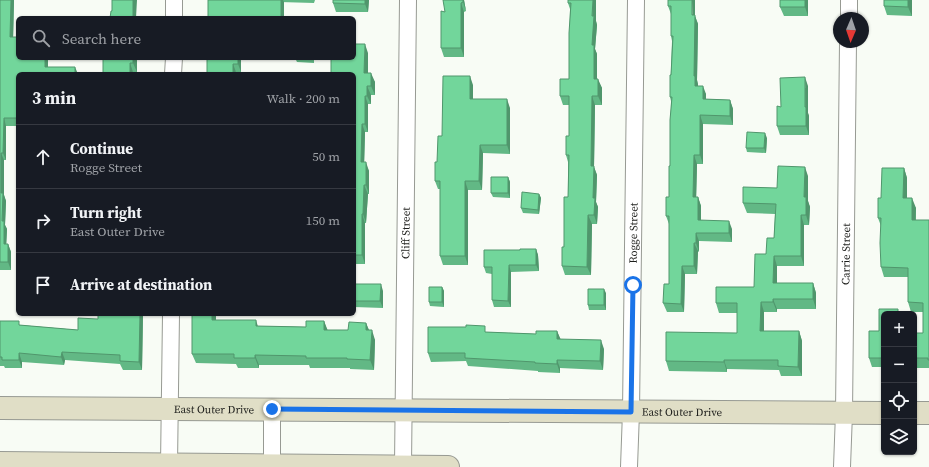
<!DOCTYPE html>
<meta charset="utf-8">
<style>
:root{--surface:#171b24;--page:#242831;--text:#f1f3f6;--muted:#9ea1a6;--line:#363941}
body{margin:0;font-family:"Source Serif 4",serif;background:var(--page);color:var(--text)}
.controls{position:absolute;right:12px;bottom:12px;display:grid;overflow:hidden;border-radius:6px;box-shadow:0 1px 3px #0004}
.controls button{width:36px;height:36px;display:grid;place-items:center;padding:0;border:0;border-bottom:1px solid var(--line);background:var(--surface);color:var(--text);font:20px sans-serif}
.compass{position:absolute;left:833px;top:12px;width:36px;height:36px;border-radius:50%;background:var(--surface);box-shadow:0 1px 3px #0004;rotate:182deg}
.stop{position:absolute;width:12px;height:12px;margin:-9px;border:3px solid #1a73e8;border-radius:50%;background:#fff}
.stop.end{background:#1a73e8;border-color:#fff;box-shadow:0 1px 4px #0008}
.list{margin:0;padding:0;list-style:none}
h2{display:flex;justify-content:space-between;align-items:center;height:52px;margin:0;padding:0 16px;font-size:17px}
h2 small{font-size:13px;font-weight:400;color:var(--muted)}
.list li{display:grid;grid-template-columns:26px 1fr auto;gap:12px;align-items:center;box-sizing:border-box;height:64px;padding:0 16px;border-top:1px solid var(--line)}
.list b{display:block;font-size:15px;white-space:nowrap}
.list p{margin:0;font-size:13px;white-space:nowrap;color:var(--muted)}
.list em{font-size:13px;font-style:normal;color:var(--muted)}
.icon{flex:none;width:22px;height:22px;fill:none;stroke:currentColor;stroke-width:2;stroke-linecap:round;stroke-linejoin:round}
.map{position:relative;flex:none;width:929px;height:467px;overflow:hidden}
.search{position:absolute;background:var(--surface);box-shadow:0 1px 3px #0004;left:16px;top:16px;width:340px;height:44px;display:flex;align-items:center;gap:10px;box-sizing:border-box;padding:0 14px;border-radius:6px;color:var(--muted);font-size:15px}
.panel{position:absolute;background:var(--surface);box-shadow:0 1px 3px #0004;left:16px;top:72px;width:340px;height:244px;border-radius:6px}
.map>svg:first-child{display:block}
</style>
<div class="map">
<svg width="929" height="467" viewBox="0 0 929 467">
<rect width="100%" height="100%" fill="#f8fcf5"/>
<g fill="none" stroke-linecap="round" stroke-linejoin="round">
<defs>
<g id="street">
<path d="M174,18V0"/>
<path d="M849,18V0"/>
<path d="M173,74L174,58"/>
<path d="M169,465L171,314"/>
<path id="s1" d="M403,466L408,0"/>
<path d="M272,467V409"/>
<path id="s2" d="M629,467L631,412L636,0"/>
<path id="s3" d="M842,467L844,413L848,42"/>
</g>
<g id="secondary">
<path id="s4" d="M0,408L884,413"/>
<path d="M914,413H929"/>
<path d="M0,463L448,467"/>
</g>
</defs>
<use href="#street" stroke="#979a93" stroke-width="18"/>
<use href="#secondary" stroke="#979a93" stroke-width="24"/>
<use href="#street" stroke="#fff" stroke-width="16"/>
<use href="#secondary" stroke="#e0dec6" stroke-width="22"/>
</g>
<path fill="#62b885" d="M0,0H50H14L13,37L18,58H48V67L18,74V126H6V160H4V195L6,201L5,225L7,229L6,244H8L11,252V270H0Z
M208,0H315L314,3Z
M369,0L368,12H336L333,3Z
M464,0L466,11L464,12V57H444L441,48L445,12Z
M568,0H596V21L597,25L595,49L597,54V79L602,88V105H595L594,167L597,175L596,202L598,207L597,224H592L591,275H565L562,266L568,197V162L566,155L569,136V105H563L560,96L569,79L570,9L568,3Z
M668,0L695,16L698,24L697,80L698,86L706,94V99L730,100L733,109V125L703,124V164H697L696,197H698L701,206V220L732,229V242L699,241V252L698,251L697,274H685L684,312H667L663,303L669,284V224L666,216L669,197L670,166L671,101L670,97L672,41L671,36V14L668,6Z
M808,0V16H784L780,7Z
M884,0H912V16L887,15L884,6Z
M368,53V73L375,82V95H371V104H368V132H365L364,162L369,171V194H368L366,223H365V264H354V74Z
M103,58H137V72H133Z
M207,58H247V59H241V72H236Z
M295,58H314V63L297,62Z
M473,85V99L510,108V154L483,153L482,190H468V265H443L440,256V189H438L435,181L437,162L442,136Z
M808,86V113L809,116V135H780L777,126L781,107Z
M767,138L766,153L747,152L746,148Z
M904,168L907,178V198L916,208V220H929V368H914V333H923V312H911L908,302V277H884L881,267V226L878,218Z
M808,176V201L810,207L809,225H804V266H777V283H813L816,293V309H777V312H764V331H799L802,341V376H781L779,370L727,369V372L669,371L666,361L737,333V313H719L716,303L754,287L766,254L774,238L775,214L747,213L743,203L777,188Z
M508,177L510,182V198L493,197L491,193Z
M539,194L541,198L539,214L523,213L521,208Z
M536,249L538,255L539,271L511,272V307H494L492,300V274L486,273L484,267L520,250Z
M354,284L383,291V308L354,307Z
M442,287L444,291V307L430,306L429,302Z
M606,293V310H589L588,305Z
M143,314L142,370H123L120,364L65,360L64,365L22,362V368H5L4,366H0V321L20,325L78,330L98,319Z
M192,314H216V320L258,326L306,327L324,321L327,330H348L366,323L369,330L375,340L374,370L350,369V368H310L309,365H259V368H238L236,364L196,363L192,354Z
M884,314V367H872L869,358L879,331Z
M557,331L560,339L604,349L603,370L560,368V373L538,372V371L468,366L466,361L431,362L428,353L487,332L536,334Z"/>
<path fill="#50966c" d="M11,0H14L13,45L10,37Z
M133,0H137L136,18H133Z
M281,0H283L284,2V18H281Z
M365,0H369L368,12L365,4Z
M463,0H464L466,11L463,2Z
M593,0H596V21L597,25L595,49L597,54V88L594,79L592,45Z
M692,0H695V16L698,24L697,80L698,84V94L695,86L694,76Z
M805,0H808V16L805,7Z
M908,0H912V16L908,7Z
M461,3L464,12V57L461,48Z
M365,44L368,53V82L364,73Z
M45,58H48V74L45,67Z
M133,58H137V72L133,63Z
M238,58H241V72L238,64Z
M130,63L133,72V74H130Z
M233,64L236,72V74H233Z
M75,67L78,74H75Z
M371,73L375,82V95L371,86Z
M470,76L473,85V107L470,99Z
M805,77L808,86V113L809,116V135L806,126Z
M598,79L602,88V105L598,96Z
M367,86L371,95V104L367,96Z
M703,86L706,94V108L703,99Z
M365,96L368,104V132L365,124Z
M592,96L595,105L594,167L597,175L596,202L598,207L597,224L594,215L591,166Z
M507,99L510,108V154L507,145Z
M730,100L733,109V125L730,116Z
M700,115L703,124V164L700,155Z
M4,118L6,126V160L3,153Z
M362,124L365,132L364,171L361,162Z
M765,133L767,138L766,153L764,148Z
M480,145L483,153L482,190L479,181Z
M1,153L4,160V195L6,201L5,225L7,229L6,252L4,244L1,193Z
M694,155L697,164L696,206L693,197Z
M366,162L369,171V194L366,185Z
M805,167L808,176V201L810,207L809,225L806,215L804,197Z
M904,168L907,178V208L903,198Z
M508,177L510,182V198L508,193Z
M465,181L468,190V265L465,256Z
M364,185L368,194L366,223L363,214Z
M539,194L541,198L539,214L538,210Z
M698,197L701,206V229L698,220Z
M912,198L916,208L915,229L912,220Z
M362,214L365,223V264L362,255Z
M588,215L592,224L591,275L587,267Z
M801,215L804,225V266L801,256Z
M729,221L732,229V242L729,233Z
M696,233L699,241V252L696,243Z
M694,243L698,251L697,274L694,266Z
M8,244L11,252V270L8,262Z
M536,249L538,255L539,271L536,265Z
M774,256L777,266V293L773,283Z
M509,265L511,272V307L508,301Z
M682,266L685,274L684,312L681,304Z
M813,283L816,293V309L813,299Z
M381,284L383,291V308L380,301Z
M442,287L444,291V307L442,302Z
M604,289L606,293V310L604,305Z
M773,299L777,309V312L773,302Z
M761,302L764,312V341L760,331Z
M140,314H143L142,370L139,362Z
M212,314H216V329L212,320Z
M256,320L259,330L256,326Z
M324,321L328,331L324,330Z
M366,323L370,333L366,330Z
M372,330L375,340L374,370L370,360Z
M557,331L561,340L557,339Z
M799,331L802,341V376L798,367Z
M601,340L604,349L603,370L600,361Z
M62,352L65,360L64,365L61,357Z
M19,353L22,362V368L19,360Z
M255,355L259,365V368L255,358Z
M557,360L560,368V373L557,364Z
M724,360L727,369V372L724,362Z"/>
<path fill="#72d69b" stroke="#50966c" d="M0,0H11L10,37H18V58H45V67H75V74H18V118H4L3,153H1V193H3L2,221H4V244H8V262H0Z
M112,0H133V18H110L111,11H112Z
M208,0H281V18H208Z
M333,0H365V4L333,3Z
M443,0H463V2L461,3V48H441V11L445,12Z
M568,0H593L592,16H594L592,45H594V79H598V96H592L591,166H594L593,198H595L594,215H588L587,267L562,266V247H564V197H568L569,155H566V136H569V96H560V79H569V33L571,3H568Z
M668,0H692V15H695L694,76H695V86H703V99L730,100V116L700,115V155H694L693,197H698V220L729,221V233H696V243H694V266H682L681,304L663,303L664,284H669V216H666V197H669V166H670V120L672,97H670V75H671L673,36H671V6H668Z
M780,0H805V7H780Z
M884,0H908V7L884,6Z
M354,44H365L364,73H371V86H367V96H365V124H362L361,162H366V185H364L363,214H362V255H354V74H331V58H354Z
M103,58H133V63H130V74H103Z
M207,58H238V64H233V74H207Z
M443,76H470V99H507V145H480L479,181H465V256H440V181H435V162H437L438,136H442Z
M805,77V107H806V126H777V106L781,107L780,78Z
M747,132L765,133L764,148H746Z
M778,166L805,167L804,197H806V215H801V256H774L773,283H813V299H773V302H761L760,331H799L798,367L778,366V360H724V362L666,361V332L737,333V303H716V287H754L755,254H766L767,238H774L776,204L743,203V187L777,188Z
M882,168H904L903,198H912V220H929V360H928V358H914V333H923V303L908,302V268L881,267L880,243L881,218H878V198H881Z
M491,177H508V193H491Z
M522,192L539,194L538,210L521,208Z
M520,249H536V265H509L508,301L492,300V267H484V250H520Z
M354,284H381L380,301H354Z
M429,287H442V302H429Z
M588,289H604V305H588Z
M879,309H898V314H884V358H869V331H879Z
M98,314H140L139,362L120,361V355L62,352L61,357L19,353V360H2V357H0V321H19V325L78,330V318L98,319Z
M192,314H212V320H256V326L306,327V321H324V330H348L349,322L366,323V330H372L370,360L347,359V358H306V356L255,355V358H234V354H192Z
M466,325L485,326V332L536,334V331H557V339L601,340L600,361L557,360V364L535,363V362L465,358V353H428V327H466Z"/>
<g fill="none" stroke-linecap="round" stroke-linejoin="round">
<path stroke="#1a73e8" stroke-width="5" d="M272,409L631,412L633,285"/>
</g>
<g text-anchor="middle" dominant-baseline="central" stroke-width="3" stroke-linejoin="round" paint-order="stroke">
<g font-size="11" fill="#1d1e1b" stroke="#fff">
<text stroke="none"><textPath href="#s1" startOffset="233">Cliff Street</textPath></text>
<text stroke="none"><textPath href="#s2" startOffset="234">Rogge Street</textPath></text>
<text stroke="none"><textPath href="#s3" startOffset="213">Carrie Street</textPath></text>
<text stroke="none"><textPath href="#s4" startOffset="214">East Outer Drive</textPath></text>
<text stroke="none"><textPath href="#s4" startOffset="682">East Outer Drive</textPath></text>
</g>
</g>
</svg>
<div class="controls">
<button>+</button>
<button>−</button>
<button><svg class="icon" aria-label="locate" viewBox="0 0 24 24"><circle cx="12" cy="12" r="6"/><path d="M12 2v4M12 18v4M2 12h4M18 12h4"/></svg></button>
<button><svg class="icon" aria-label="layers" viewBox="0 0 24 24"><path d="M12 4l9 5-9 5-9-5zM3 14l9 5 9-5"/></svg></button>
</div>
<svg class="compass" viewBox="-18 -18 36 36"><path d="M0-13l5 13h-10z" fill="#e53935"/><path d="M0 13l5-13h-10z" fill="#9ea1a6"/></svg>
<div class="stop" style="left:633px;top:285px"></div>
<div class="stop end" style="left:272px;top:409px"></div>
<div class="search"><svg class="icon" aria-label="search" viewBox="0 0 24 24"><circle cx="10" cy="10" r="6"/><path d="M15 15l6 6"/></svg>Search here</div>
<section class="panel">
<h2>3 min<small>Walk · 200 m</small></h2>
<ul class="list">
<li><svg class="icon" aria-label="ahead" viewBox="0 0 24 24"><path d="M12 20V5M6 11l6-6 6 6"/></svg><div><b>Continue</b><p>Rogge Street</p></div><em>50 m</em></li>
<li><svg class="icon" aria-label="right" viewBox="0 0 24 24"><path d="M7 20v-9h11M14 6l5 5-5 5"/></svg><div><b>Turn right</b><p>East Outer Drive</p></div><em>150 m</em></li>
<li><svg class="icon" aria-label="arrive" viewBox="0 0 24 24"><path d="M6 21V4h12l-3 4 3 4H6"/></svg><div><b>Arrive at destination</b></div></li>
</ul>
</section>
</div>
